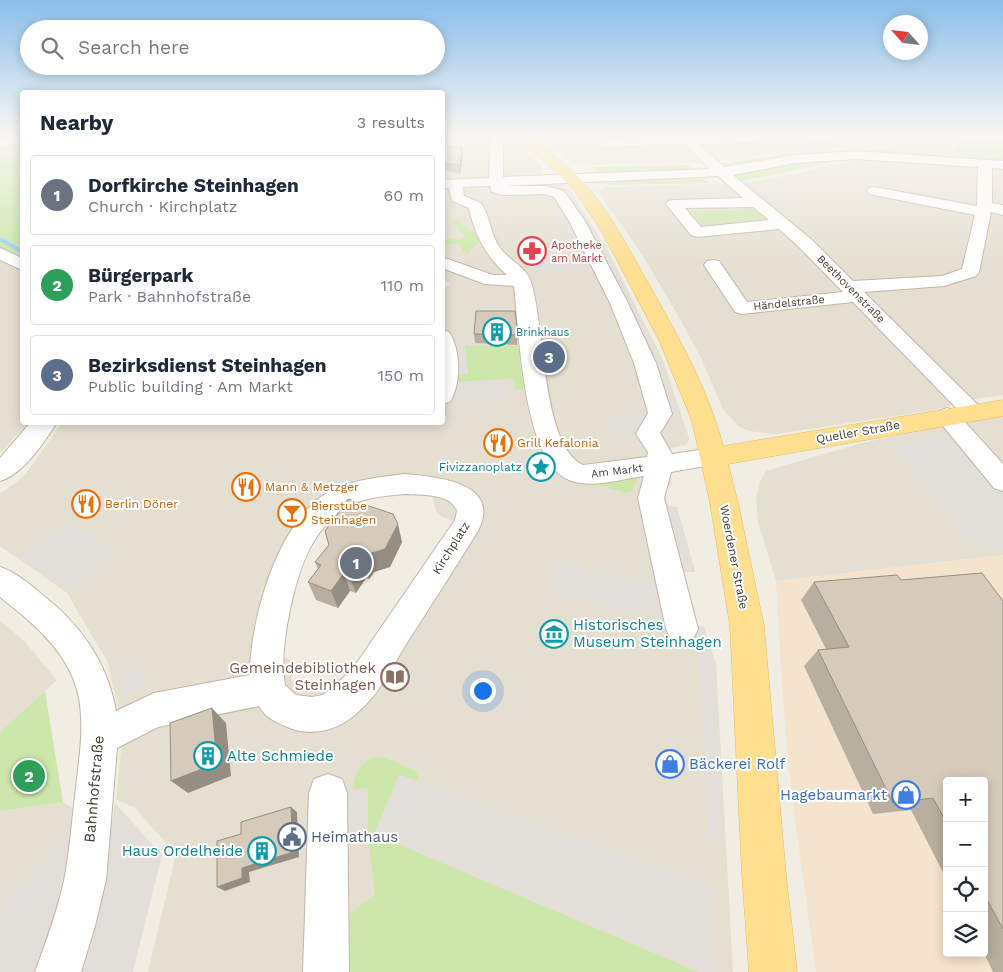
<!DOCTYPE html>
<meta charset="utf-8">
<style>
:root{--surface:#fff;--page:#f6f6f7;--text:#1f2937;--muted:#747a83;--line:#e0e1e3;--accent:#111827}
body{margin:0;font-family:"Work Sans",sans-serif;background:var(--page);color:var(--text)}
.controls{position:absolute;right:15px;bottom:15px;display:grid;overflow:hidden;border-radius:5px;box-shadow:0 2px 12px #0003}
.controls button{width:45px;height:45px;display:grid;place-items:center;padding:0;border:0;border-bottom:1px solid var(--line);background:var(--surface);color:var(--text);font:25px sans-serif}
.compass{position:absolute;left:883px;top:15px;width:45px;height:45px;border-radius:50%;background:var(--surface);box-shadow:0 2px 12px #0003;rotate:297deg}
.you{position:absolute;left:482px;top:690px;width:18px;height:18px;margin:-12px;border:4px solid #fff;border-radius:50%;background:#1a73e8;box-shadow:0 0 0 8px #1a73e833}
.badge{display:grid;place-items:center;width:32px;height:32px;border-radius:50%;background:var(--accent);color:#fff;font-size:16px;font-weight:700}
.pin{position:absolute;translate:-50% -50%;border:2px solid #fff;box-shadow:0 1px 5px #0006}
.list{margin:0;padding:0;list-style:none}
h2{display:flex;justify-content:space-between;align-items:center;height:65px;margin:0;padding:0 20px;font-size:21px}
h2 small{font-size:16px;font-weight:400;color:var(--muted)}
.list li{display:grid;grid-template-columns:32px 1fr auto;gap:15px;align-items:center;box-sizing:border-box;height:80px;margin:0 10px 10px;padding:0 10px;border:1px solid var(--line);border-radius:5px}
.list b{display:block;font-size:19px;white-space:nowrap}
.list p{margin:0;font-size:16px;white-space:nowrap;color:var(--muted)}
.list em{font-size:16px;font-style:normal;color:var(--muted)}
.icon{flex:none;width:28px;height:28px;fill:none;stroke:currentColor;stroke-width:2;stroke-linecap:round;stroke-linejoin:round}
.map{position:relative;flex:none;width:1003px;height:972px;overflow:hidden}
.search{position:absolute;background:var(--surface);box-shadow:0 2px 12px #0003;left:20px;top:20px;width:425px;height:55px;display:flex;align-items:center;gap:12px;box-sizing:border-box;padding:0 18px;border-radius:28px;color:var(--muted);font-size:19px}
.panel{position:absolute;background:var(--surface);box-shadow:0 2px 12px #0003;left:20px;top:90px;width:425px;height:335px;border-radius:5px}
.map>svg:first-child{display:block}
</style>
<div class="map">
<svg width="1003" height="972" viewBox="0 0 1003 972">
<rect width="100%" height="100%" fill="#f1ede3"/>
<path fill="#e5dfd1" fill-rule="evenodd" d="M0,134H22V153L0,159Z
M442,134H514L525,150L541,165L542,174L443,182Z
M538,134H949L918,150L891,148L890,146L862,140L856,144L859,147L809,148L708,163L576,165L573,164Z
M856,159L902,160L970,167L1003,168V395L969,400L935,410L776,434L749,431L739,427L723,409L700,356L680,319L643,256L598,191L607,187L743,183L786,176Z
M549,185L561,186L570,191L608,251L663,360L688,435L689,440L685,445L667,449L672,485L667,488L665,494L668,506L677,507L695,572H676L687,622L704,627L716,664L733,972H148L176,854L134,807L116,800L122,741L119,711L107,661L67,593L0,546V494L24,476L62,423L442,422L443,285L447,286L451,284L443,280V245L458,244L462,246L461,251L468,254L465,236L458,240L454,238L443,240V189ZM410,494H430L432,496L436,511L442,517L455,522L345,682L333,677L322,687L307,691L301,690L292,681L291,669L294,662L281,656L297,574L312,542L331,518L356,503L378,497Z
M0,248L22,260V422L28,423L0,453Z
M1003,413V555L776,581L758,522L756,499L759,484L766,471L858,444L982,416Z
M0,620L25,642L57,680L0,732Z
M63,802L77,810L61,895L0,972V811Z"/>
<path fill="#f4e3cd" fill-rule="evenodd" d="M1003,555V972H816L791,790L782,686L776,581ZM947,781H984V953H947Z"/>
<path fill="#ebe2cc" d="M443,134H480L469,144L470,149L443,148Z
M819,134H955L982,159L891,148L890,146L862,140L856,144L859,147H842Z"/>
<path fill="#cce6ab" d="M796,134H819L842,147H818Z
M949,134H1003V162H990L953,155L958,142Z
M876,149L920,152L977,161L879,153Z
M815,150L820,151L804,153L808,156L729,167L718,164Z
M22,153V260L0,248V159Z
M834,158L839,161L742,181H738L734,177L736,174L790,163Z
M688,165L697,173H597L593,167Z
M701,177L709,183L610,185L607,183L631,180Z
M758,209L768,219L704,226L690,211Z
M461,218L464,220L457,221L478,235L480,240L468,254L461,251L462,248L458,244L443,245L442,240L454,238L458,240L465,236L452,222Z
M465,346H523L527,388L515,390L513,379L455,382L454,375L468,374Z
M638,476L633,490L626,493L595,484L594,481Z
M45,691L63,802L0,811V732Z
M379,756L415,770L418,776L417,781L399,775L374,834L698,972H348L347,916L375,894L368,835V788L353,789C353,774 363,759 379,756Z"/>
<path fill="#e2dfdb" d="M570,195L611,263L658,359L678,415L666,421L563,196Z
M554,209H561L583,251H575L564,228L558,226L552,210Z
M589,258L593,270L532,272L530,260Z
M452,346H465L468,374L454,375Z
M506,379L509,396L499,397L500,406H487L486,399L472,400V407L457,408L455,382Z
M647,412L637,434L618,438L606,417Z
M952,434L1003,492V547L974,549L891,444Z
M665,506L677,507L695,572L676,571Z
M67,521L118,552L70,591L19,556Z
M556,560L581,564L580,570L653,582L658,616L551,593Z
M687,623L704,627L715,664L723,842L708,839L699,661Z
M137,657L147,688L125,699L118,667Z
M400,775L709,885L713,972H706L375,833Z
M367,788V834L339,843V792Z
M115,803L162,855L133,972H73L101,878Z
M77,810L61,895L35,972H0L1,901L53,852L66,836Z"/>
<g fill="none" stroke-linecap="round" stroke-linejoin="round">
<path stroke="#9dceef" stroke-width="4" d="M0,239L22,252"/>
<defs>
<path id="minor" d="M22,134V142L0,148V140Z
M491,134H503V177L710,169L685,144L602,147L596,143L602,139L680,137L678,134H690L692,137L765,134L764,138L746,143L698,144L724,167L795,155L856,151L1003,161V169L992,168V203L1003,205V215L991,212L979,272L976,276L944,286L864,292L985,412L981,417L973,420L965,417L853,302L742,314L735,312L704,265L707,261L713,260L719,261L747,302L843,292L800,248L779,229L697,237L691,235L666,204L668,201L673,200L743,198L718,176L504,186H546L564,191L585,221L628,303L656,363L672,414L660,433L672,454L713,448L722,451L726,457L722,463L671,472L664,498L698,629L693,639L682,643L671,639L666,629L638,498L644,476C621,479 592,489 569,480C523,462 519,331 514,286L485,284L442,268V257L493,275H507C486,256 475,236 469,208L452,201L449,188H442V180L489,178ZM856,159L978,167L977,206L874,187L869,188L867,191L869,194L874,195L975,215L962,269L942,276L853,281L812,240L733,175L795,163ZM490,186L492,192L503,195L545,194L554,197L569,221L610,303L634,363L648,413L636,434L648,452L647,457L583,465C541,446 545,323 531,282C527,268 509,260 500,248C490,234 490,215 481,203L464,196L463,187ZM753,207L769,220L701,227L685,208Z
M0,248L22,258V270L0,260Z
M442,330L449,332C461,349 461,385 450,402L442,404Z
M947,408L955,411L1003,464V491L994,488L939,421L935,416L939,411Z
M31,422H57C45,442 22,475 0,481V458Z
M405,474C436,477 503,482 478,531C455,568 432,604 408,641C392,667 377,699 351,718C334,731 310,736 290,728C278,723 266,719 259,706L158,727L117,748L106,880L95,926L81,972H35C46,942 57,912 64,881C70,850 72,819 76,787C80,753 87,711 73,678C59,644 28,619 0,597V567C15,572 27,582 39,592C79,623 107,660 116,711L154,693L250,675C250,620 277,523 327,493C350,480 379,477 405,474ZM405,494C420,495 451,493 457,511L455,520L356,664L338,683L323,695L312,697L296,695L285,685C278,650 295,571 314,541C322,528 333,516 346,508C363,497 385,496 405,494Z
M328,774L342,779L347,793L349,972H303L309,793L314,779Z"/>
<path id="major" d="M520,134H533C546,153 567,164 582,181C607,208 625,242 643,274C674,329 707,385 723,446L1003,400V416L728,464L738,503L764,626L786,875L797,972H749L742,875L730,626L710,503L692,421L659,340L601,230L572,187L529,148Z"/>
</defs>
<use href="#minor" stroke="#c0b7a8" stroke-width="2"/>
<use href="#major" stroke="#e3bb5f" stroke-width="1"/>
<use href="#minor" fill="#fff" fill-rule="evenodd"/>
<use href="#major" fill="#fede8f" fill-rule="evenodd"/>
</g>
<path fill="#b8afa1" d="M442,143H444V147H462L463,155L460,174L442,169Z
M474,334L518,335L517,345L475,343Z
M402,542L390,567L374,572L369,579L366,578L356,593L350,591L338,608L316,600L308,582L318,569L315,562Z
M901,580L1003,601V972H993L984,953V781H947V880L911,810L873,814L804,666L818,650L826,649L801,600L814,582Z"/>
<path fill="#968e83" d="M462,147L463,155L460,174V166Z
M398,524L402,542L390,567L374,572L369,579L364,561L368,554Z
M360,560L366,578L356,593L349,575Z
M344,573L350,591L338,608L331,591Z
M212,708L226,723L231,776L188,793L171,781Z
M291,807L297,812L299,857L249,872L250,882L225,891L217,887L242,868Z"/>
<path fill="#d6cbbb" stroke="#968e83" d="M443,147H462L460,166L442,162Z
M476,311H515L518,335L474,334Z
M348,499L393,514L398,524L385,549L368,554L364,561L360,560L349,575L344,573L331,591L308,582L321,565L315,562L329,545L325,531Z
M982,573L1003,601V929L984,894V781H947V824L933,798L893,803L818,650L849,647L814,582L897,575L901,580Z
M212,708L217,763L171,781L170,723Z
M291,807L293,852L242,868V878L217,887V841L241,834V822Z"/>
<linearGradient id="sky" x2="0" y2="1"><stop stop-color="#8abeeb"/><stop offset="0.5" stop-color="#f9f7f2"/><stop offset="1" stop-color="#f9f7f2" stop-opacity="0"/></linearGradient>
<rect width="1003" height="270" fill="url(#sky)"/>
<defs>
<symbol id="pharmacy-ring" viewBox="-11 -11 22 22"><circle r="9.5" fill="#fff" stroke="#e0444e" stroke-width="1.5"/><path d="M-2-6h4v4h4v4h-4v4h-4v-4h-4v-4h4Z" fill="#e0444e"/></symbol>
<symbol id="building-ring" viewBox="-11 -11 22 22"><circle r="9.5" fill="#fff" stroke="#0f9aa8" stroke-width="1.5"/><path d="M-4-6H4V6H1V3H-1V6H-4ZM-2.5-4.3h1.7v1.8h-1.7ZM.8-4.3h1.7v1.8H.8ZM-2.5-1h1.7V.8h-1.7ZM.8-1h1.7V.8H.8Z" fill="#0f9aa8"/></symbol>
<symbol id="restaurant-ring" viewBox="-11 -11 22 22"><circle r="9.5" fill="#fff" stroke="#e8710a" stroke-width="1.5"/><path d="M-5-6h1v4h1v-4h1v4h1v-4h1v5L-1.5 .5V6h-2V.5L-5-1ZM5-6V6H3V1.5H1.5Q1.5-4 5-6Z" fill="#e8710a"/></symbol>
<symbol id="sight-ring" viewBox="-11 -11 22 22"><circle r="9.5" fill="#fff" stroke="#0f9aa8" stroke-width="1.5"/><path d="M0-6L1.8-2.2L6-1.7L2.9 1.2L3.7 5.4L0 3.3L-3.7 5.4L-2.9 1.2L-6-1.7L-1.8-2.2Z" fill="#0f9aa8"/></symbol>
<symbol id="bar-ring" viewBox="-11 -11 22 22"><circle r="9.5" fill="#fff" stroke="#e8710a" stroke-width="1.5"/><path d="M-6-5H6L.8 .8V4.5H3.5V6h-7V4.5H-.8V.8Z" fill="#e8710a"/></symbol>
<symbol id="museum-ring" viewBox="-11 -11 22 22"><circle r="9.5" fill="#fff" stroke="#0f9aa8" stroke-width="1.5"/><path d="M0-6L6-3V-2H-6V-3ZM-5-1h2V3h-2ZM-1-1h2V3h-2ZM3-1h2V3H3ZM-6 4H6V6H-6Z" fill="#0f9aa8"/></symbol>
<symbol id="library-ring" viewBox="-11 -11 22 22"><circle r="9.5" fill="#fff" stroke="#8d6e63" stroke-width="1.5"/><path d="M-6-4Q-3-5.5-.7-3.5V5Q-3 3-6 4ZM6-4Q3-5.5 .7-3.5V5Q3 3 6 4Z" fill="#8d6e63"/></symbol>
<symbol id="shop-ring" viewBox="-11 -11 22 22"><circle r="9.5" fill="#fff" stroke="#3f7fe0" stroke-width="1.5"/><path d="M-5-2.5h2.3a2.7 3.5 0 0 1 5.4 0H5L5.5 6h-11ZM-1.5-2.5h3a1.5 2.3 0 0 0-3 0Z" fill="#3f7fe0"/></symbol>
<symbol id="civic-ring" viewBox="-11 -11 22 22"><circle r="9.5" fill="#fff" stroke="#5c6f8a" stroke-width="1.5"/><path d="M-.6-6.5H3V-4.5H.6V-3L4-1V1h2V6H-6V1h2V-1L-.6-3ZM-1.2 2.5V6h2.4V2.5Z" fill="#5c6f8a"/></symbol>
</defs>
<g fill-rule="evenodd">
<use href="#pharmacy-ring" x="516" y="235" width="32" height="32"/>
<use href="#building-ring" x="481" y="316" width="32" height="32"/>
<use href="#restaurant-ring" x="482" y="427" width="32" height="32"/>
<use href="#sight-ring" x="525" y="451" width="32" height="32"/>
<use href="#restaurant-ring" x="230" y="471" width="32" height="32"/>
<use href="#restaurant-ring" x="70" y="488" width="32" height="32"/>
<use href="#bar-ring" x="276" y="497" width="32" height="32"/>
<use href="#museum-ring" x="538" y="618" width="32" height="32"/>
<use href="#library-ring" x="379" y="661" width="32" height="32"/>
<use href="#building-ring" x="192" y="740" width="32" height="32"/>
<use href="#shop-ring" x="654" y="748" width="32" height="32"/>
<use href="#shop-ring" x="890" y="779" width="32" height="32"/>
<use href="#civic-ring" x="276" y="821" width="32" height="32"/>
<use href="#building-ring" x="246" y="835" width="32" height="32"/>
</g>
<g text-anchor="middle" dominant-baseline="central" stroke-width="4" stroke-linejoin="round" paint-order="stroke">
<g font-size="11" fill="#be3a42" stroke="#fff" text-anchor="start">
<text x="551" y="245">Apotheke<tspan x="551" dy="13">am Markt</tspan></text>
</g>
<g font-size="11" fill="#433d33" stroke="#fff">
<text transform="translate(851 289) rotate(45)">Beethovenstraße</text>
<text transform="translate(789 303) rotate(-6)">Händelstraße</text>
<text transform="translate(617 471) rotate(-7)">Am Markt</text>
</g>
<g font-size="11" fill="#0d838f" stroke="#fff" text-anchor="start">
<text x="516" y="332">Brinkhaus</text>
</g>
<g font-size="12" fill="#433d33" stroke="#fff">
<text transform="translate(858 432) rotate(-10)">Queller Straße</text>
<text transform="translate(451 548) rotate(-58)">Kirchplatz</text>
<text transform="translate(734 557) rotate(79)">Woerdener Straße</text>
</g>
<g font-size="12" fill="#c56008" stroke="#fff" text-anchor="start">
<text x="517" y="443">Grill Kefalonia</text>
<text x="265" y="487">Mann &amp; Metzger</text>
<text x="105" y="504">Berlin Döner</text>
<text x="311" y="506">Bierstube<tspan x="311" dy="14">Steinhagen</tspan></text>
</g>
<g font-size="12" fill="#0d838f" stroke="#fff" text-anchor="end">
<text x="522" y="467">Fivizzanoplatz</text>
</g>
<g font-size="15" fill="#0d838f" stroke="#fff" text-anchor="start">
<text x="573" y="625">Historisches<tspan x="573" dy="17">Museum Steinhagen</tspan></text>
<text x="227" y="756">Alte Schmiede</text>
<text x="243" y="851" text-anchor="end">Haus Ordelheide</text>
</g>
<g font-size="15" fill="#785e54" stroke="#fff" text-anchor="end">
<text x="376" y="668">Gemeindebibliothek<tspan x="376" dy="17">Steinhagen</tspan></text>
</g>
<g font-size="15" fill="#366cbe" stroke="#fff" text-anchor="start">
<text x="689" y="764">Bäckerei Rolf</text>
<text x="887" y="795" text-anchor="end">Hagebaumarkt</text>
</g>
<g font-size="15" fill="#433d33" stroke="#fff">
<text transform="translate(94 789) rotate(-85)">Bahnhofstraße</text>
</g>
<g font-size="15" fill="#4e5e75" stroke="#fff" text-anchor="start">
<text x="311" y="837">Heimathaus</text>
</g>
</g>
</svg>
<div class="controls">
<button>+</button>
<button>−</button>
<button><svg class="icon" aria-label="locate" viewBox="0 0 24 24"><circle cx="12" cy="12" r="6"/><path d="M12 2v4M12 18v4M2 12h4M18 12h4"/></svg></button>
<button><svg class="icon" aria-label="layers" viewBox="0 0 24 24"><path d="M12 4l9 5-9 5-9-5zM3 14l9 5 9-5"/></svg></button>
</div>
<svg class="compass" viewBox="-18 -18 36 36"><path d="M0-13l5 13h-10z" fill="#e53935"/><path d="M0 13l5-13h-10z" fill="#747a83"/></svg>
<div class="you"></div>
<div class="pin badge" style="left:356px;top:563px;background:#6b7280">1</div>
<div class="pin badge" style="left:29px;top:776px;background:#2e9e5b">2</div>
<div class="pin badge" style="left:549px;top:357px;background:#5c6f8a">3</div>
<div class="search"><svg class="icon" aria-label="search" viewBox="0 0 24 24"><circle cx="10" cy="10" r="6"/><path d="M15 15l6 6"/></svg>Search here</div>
<section class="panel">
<h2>Nearby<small>3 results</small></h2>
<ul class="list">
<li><span class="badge" style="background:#6b7280">1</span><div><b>Dorfkirche Steinhagen</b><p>Church · Kirchplatz</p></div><em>60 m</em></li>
<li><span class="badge" style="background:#2e9e5b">2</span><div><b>Bürgerpark</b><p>Park · Bahnhofstraße</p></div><em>110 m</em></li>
<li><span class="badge" style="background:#5c6f8a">3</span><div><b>Bezirksdienst Steinhagen</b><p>Public building · Am Markt</p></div><em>150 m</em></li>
</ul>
</section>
</div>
